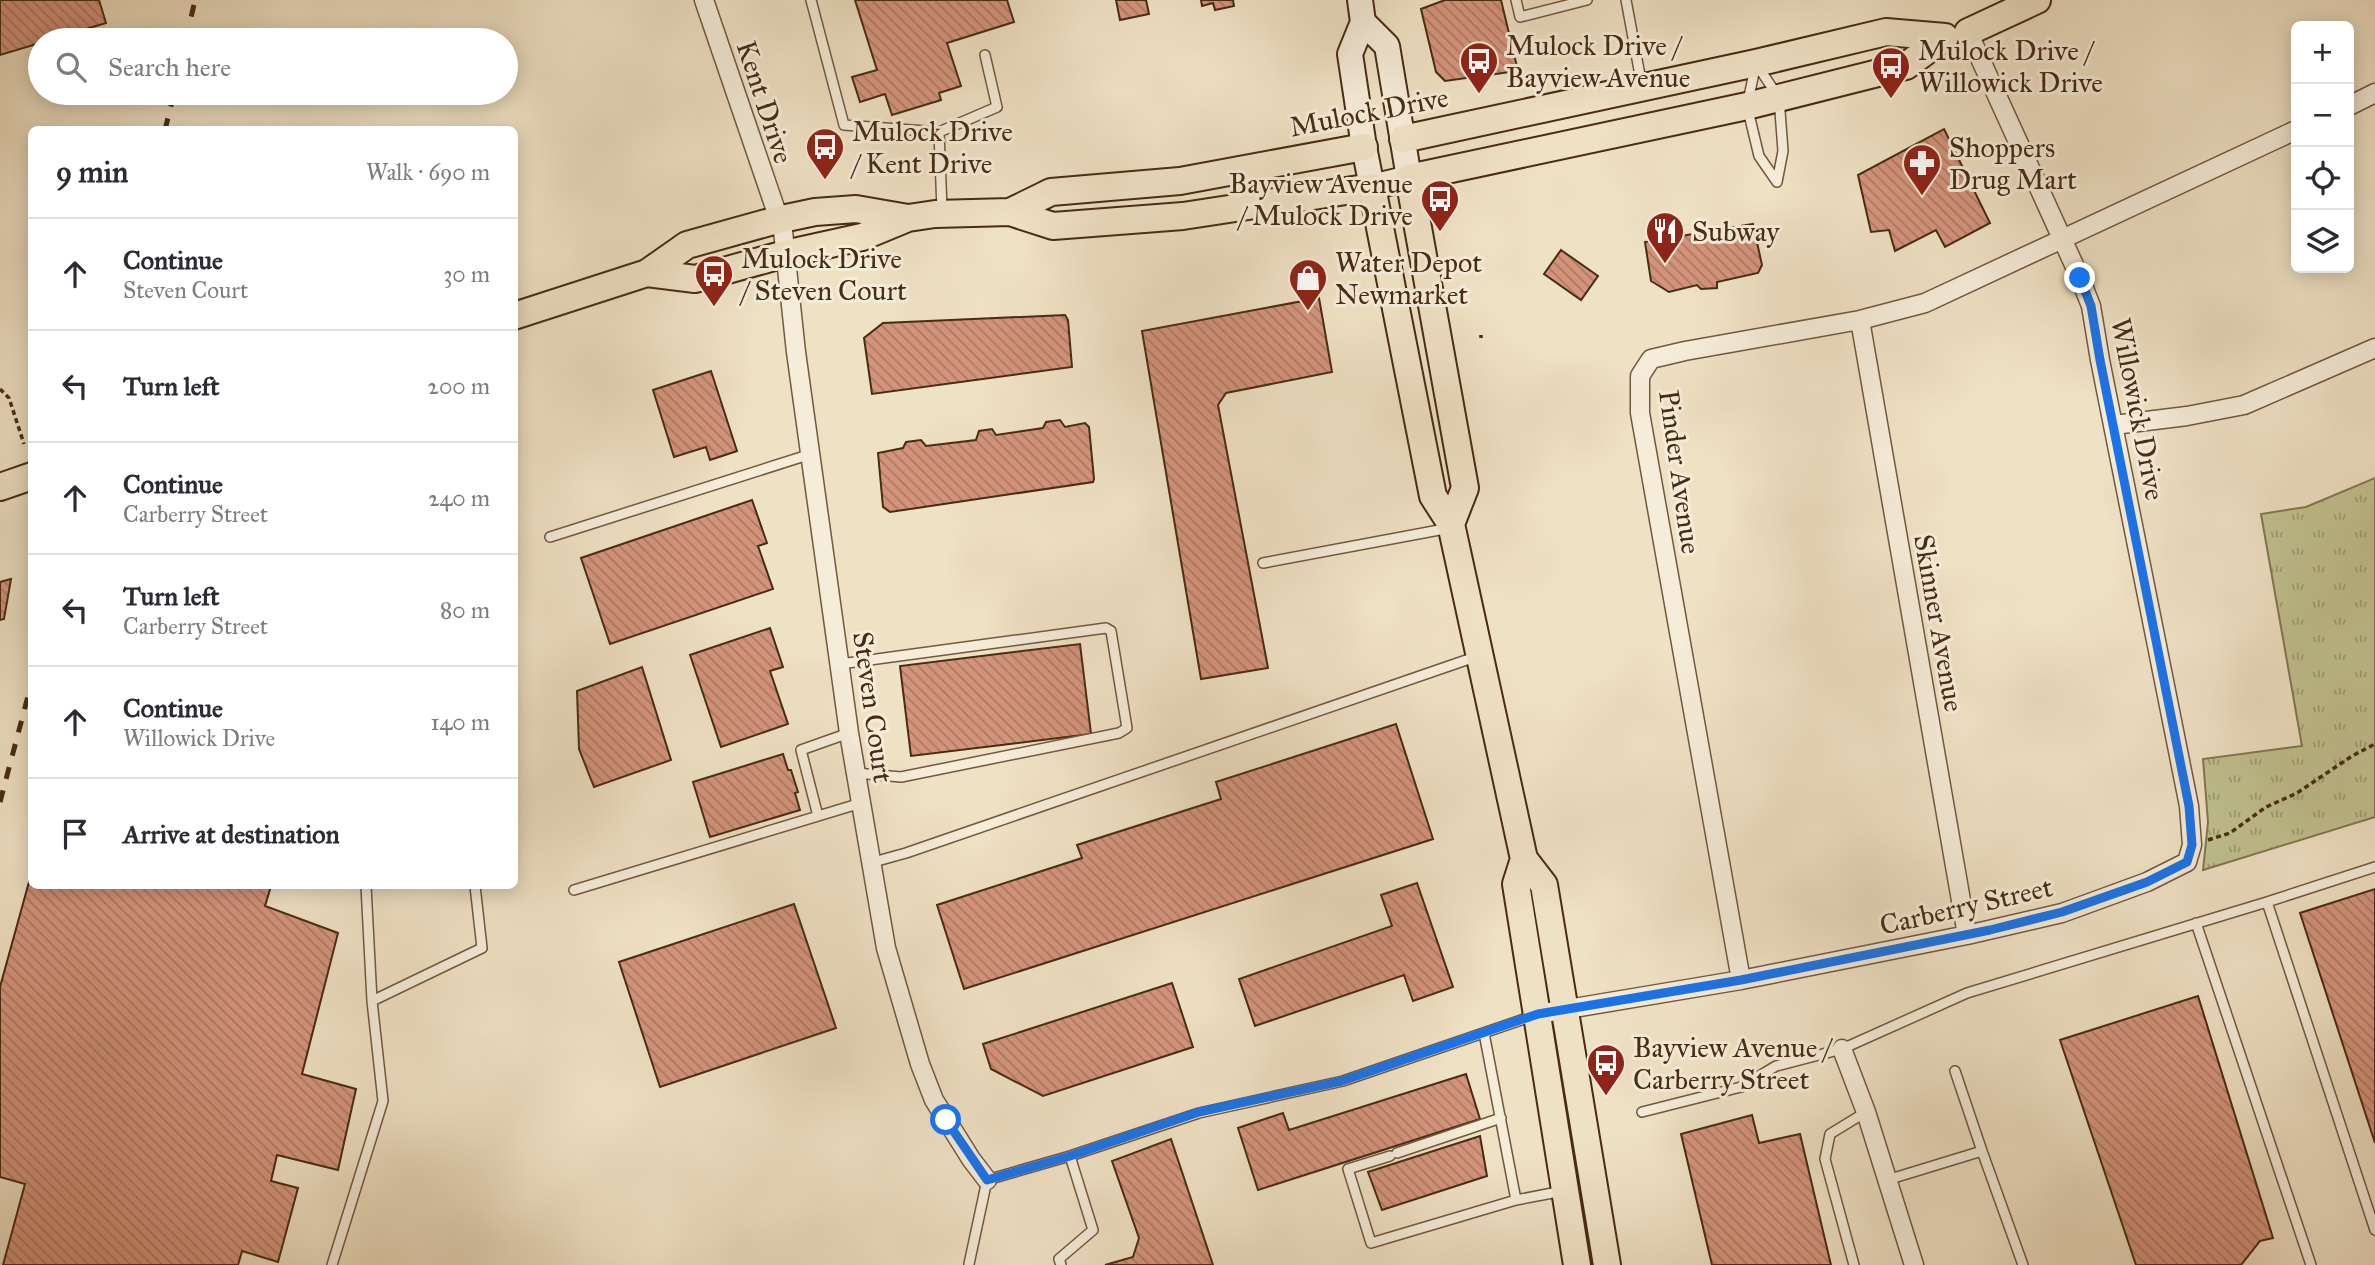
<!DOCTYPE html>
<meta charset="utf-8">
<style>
:root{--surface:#fff;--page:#f7f7f7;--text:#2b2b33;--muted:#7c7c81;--line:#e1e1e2}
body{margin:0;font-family:"IM FELL Great Primer",serif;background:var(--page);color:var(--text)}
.controls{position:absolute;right:21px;top:21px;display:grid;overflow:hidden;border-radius:10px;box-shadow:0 4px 18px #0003}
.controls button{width:63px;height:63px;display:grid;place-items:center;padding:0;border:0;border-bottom:2px solid var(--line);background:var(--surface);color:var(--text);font:35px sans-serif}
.stop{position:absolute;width:21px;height:21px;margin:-16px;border:5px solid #1a73e8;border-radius:50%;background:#fff}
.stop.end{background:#1a73e8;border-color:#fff;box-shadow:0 2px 7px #0008}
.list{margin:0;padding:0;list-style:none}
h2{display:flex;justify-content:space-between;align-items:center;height:91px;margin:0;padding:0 28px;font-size:30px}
h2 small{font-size:23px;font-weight:400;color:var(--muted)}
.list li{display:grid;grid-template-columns:46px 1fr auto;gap:21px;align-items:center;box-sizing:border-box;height:112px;padding:0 28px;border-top:2px solid var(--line)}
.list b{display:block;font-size:26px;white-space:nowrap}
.list p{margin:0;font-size:23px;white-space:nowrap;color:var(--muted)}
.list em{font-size:23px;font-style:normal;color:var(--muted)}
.icon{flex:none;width:38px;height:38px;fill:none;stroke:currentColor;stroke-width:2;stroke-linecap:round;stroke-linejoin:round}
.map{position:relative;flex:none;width:2375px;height:1265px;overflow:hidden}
.search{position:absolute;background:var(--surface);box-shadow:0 4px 18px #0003;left:28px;top:28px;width:490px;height:77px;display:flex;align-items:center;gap:18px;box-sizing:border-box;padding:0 24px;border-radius:38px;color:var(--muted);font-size:26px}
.panel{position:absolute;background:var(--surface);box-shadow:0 4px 18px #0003;left:28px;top:126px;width:490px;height:763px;border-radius:10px}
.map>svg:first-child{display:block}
</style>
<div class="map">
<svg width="2375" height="1265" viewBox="0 0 2375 1265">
<defs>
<pattern id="park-tufts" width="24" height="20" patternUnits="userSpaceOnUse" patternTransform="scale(1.75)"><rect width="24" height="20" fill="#c1c18f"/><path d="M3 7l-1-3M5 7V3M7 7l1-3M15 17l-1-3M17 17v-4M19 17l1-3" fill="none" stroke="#9f9d74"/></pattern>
<pattern id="building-back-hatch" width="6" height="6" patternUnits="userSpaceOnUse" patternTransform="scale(1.75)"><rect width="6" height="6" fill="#d4947c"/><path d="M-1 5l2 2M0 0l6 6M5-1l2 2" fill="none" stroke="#ae7964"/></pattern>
</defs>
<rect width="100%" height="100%" fill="#efe1c4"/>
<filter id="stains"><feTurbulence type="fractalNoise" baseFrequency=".00286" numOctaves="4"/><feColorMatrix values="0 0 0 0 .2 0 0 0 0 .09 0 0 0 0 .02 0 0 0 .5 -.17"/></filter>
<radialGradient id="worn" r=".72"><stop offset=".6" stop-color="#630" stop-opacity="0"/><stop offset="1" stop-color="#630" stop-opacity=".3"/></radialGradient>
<path fill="url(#park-tufts)" stroke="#847651" stroke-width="2" d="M2375,478V817L2203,870L2208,822L2203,759L2302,746L2261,514L2306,507Z"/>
<path fill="url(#building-back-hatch)" stroke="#472b13" stroke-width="2" d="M0,0H99L106,23L49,40H40V43L0,55Z
M855,0H1007L1014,22L947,43L961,86L939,93L941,100L892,115L885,94L860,102L852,77L877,70Z
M1116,0H1146L1149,14L1120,20Z
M1201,0H1233L1234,6L1215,10L1213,3L1202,6Z
M1445,0H1501L1518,71L1445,81L1436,72L1421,9Z
M1944,129L1990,223L1945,247L1936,230L1895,251L1889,230L1871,232L1858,175Z
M1753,224L1762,265L1758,273L1717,282V288L1701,289L1697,285L1669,292L1651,281L1645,242Z
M1561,250L1598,276L1581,300L1544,274Z
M1319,298L1332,372L1226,393L1218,405L1268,668L1201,679L1142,331Z
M1065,315L1068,320L1072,367L872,394L864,338L883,323Z
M711,371L737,451L710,460L706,447L674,457L653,390Z
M1060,420L1065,427L1085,423L1089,427L1094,479L1093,482L890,512L883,507L878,453L903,448L906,442L921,440L926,446L976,440L979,431L992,429L996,435L1043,428L1046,422Z
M752,500L767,543L758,546L773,589L610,644L581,558Z
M11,579L4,619L0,620V582Z
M770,628L783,667L770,671L788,724L721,747L690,655Z
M1080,644L1091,734L911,756L900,666Z
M642,667L671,760L594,787L579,749L577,691Z
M1396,724L1433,839L964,989L937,905L1082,858L1077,845L1221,799L1216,782Z
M783,754L788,770H791L798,792L795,793L800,810L710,837L693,782Z
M32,871V886H271L265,906L338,933L302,1074L356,1089L338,1170L277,1155L271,1181L298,1188L278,1262L242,1251L238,1265H3L25,1184L0,1177V987Z
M1417,883L1453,987L1413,1001L1404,975L1255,1026L1239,979L1392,926L1381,895Z
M2375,889V1143L2300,913Z
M794,904L836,1028L660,1087L619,962Z
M1172,983L1193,1047L1043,1096L991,1069L983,1044Z
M2198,996L2273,1238L2260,1241L2241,1265H2136L2060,1040Z
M1466,1074L1480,1119L1258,1190L1238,1128L1283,1113L1289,1130Z
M1752,1115L1759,1143L1800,1134L1831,1265H1712L1681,1134Z
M1480,1136L1487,1176L1382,1210L1368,1172Z
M1171,1139L1213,1265H1105L1133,1257L1139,1238L1112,1161Z"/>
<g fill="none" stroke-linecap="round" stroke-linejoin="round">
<defs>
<path id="service" d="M811,0L844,125L939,132L997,107L985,55
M1516,0L1520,17L1587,0
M1626,0L1642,86
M1757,65L1779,98L1783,151L1777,182
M1755,68L1747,106L1759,156L1777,182
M939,132L942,210
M550,537L811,454
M1263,563L1450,528
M840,664L1106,628L1111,631L1127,728L1119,733L901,777L856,773
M818,816L801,750L849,733
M870,863L906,853L1478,656
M2375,867L2267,902L2375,1230
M574,890L861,803
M2196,923L2311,1265
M372,1001L482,948L475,886
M1484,1033L1516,1200
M1955,1071L1982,1151
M1642,1112L1741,1087L1776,1066L1842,1049L1967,993L2267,902
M1397,1153L1501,1118
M1390,1156L1348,1169L1371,1243L1516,1200L1563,1191
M1887,1180L1982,1151L2023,1265
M969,1264L987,1180L1070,1156L1199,1113L1343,1081L1533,1016
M332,1265L383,1101L372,1001L366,886
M1061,1265L1059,1259L1093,1230L1070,1156
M1854,1265L1825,1159L1830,1134L1866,1112"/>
<path id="minor" d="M704,0L783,231L796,352L849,733L886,948L920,1064L934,1100L971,1159L987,1180
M2349,106L2375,93
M1860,320L1967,935
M2114,425L2187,416L2244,405L2375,348
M1741,980L1640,413V376L1651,359L1685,351L1860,320L1925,303L2296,130
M1538,1014L1741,980L1967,935L2062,913L2147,882L2187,862L2192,845L2189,806L2100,360L2091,306L2080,278L1968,32
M1842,1049L1866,1112L1914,1265"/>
<path id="secondary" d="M1360,0L1363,22L1350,54L1364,147L1372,187L1409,178L1387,46L1363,22"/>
<path id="primary" d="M1968,32L2037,0
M1403,139L1756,63L1886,32L1945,37
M1010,212L1051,192L1180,181L1364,147
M647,273L695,279L785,254L862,237L908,218L935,214L1010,212L1053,226L1183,216L1372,187L1433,496L1451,524L1524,859L1544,885L1607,1265
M514,316L647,273L687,245L777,220L815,212L856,209L908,218
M0,487L32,476
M1451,524L1465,488L1409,178L1747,106L1906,66L1945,37
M1524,859L1516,884L1577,1265"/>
</defs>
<use href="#service" stroke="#71583f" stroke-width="12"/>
<use href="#minor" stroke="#71583f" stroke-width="21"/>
<use href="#secondary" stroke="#472b13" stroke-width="28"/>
<use href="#primary" stroke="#472b13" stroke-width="30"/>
<path stroke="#472b13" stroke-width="3.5" stroke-dasharray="5 3.5" stroke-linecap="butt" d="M1481,335V338
M0,389L9,398L24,444
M2208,840L2230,833L2266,807L2297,793L2352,756L2375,744"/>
<use href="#service" stroke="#f5ecd9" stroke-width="9"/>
<use href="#minor" stroke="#f5ecd9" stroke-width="18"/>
<use href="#secondary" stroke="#f5ecd9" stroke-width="24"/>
<use href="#primary" stroke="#efe1c4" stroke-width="26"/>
<path stroke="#472b13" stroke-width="5" stroke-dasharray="12 12" stroke-linecap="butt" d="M186,40L195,0
M165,130L174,93
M0,802L32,681"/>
</g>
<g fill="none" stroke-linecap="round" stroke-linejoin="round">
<path stroke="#1a73e8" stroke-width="9" d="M946,1120L987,1180L1070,1156L1199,1112L1342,1081L1538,1014L1741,980L1990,930L2062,912L2147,882L2187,862L2192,845L2189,806L2100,360L2091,306L2080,278"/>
</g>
<defs>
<symbol id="bus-pin" viewBox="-11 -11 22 30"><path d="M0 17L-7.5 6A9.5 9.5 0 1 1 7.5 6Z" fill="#8f2418" stroke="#f5ecd9"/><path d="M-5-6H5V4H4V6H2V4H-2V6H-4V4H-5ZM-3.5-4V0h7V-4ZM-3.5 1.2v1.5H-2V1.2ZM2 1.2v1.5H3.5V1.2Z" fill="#fff"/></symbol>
<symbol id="pharmacy-pin" viewBox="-11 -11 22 30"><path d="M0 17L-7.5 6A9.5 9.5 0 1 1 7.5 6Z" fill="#8f2418" stroke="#f5ecd9"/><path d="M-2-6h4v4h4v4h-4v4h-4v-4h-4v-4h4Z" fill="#fff"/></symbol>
<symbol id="restaurant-pin" viewBox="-11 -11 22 30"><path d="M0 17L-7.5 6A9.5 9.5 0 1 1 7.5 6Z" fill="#8f2418" stroke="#f5ecd9"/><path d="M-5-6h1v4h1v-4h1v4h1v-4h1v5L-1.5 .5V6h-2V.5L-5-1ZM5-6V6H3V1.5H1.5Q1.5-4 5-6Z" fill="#fff"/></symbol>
<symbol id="shop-pin" viewBox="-11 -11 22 30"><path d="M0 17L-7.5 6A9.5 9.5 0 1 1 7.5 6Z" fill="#8f2418" stroke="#f5ecd9"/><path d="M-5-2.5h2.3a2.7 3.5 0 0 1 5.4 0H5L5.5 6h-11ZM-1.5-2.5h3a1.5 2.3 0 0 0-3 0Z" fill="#fff"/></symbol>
</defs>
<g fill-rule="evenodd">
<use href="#bus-pin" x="1457" y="39" width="44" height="60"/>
<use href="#bus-pin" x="1869" y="44" width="44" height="60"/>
<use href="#bus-pin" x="803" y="125" width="44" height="60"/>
<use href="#pharmacy-pin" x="1900" y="141" width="44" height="60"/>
<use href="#bus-pin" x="1418" y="177" width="44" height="60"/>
<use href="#restaurant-pin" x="1643" y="209" width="44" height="60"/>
<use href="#bus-pin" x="692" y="252" width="44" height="60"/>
<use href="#shop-pin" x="1286" y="256" width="44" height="60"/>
<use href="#bus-pin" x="1584" y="1041" width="44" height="60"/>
</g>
<g text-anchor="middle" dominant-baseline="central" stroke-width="6" stroke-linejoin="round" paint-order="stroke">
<g font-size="28" fill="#472b13" stroke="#f5ecd9" text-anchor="start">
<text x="1506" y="45">Mulock Drive /<tspan x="1506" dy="32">Bayview Avenue</tspan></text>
<text x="1918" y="50">Mulock Drive /<tspan x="1918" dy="32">Willowick Drive</tspan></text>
<text x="852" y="131">Mulock Drive<tspan x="852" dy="32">/ Kent Drive</tspan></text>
<text x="1949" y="147">Shoppers<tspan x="1949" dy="32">Drug Mart</tspan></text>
<text x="1413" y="183" text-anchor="end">Bayview Avenue<tspan x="1413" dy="32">/ Mulock Drive</tspan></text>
<text x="1692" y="231">Subway</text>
<text x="741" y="258">Mulock Drive<tspan x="741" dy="32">/ Steven Court</tspan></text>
<text x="1335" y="262">Water Depot<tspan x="1335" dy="32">Newmarket</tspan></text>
<text x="1633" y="1047">Bayview Avenue /<tspan x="1633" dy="32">Carberry Street</tspan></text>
</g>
<g font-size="28" fill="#472b13" stroke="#f5ecd9">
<text transform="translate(765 102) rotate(72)">Kent Drive</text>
<text transform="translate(1369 112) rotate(-11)">Mulock Drive</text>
<text transform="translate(2138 409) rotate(79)">Willowick Drive</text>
<text transform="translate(1680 472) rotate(82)">Pinder Avenue</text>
<text transform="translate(1939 623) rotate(80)">Skinner Avenue</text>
<text transform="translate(873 707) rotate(82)">Steven Court</text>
<text transform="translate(1966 906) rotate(-13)">Carberry Street</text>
</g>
</g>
<rect width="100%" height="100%" filter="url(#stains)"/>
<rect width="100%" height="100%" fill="url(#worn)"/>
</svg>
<div class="controls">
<button>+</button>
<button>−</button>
<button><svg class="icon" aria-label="locate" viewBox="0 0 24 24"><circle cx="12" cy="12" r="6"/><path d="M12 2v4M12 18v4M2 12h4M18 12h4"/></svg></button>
<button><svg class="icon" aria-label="layers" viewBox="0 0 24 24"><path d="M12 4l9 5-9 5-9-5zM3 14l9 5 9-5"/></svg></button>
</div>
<div class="stop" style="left:946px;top:1120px"></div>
<div class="stop end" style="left:2080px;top:278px"></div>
<div class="search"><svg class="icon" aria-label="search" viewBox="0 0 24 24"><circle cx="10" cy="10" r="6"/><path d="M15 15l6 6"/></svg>Search here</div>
<section class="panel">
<h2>9 min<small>Walk · 690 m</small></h2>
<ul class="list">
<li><svg class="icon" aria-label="ahead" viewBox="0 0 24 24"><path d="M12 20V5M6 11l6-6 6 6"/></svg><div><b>Continue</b><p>Steven Court</p></div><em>30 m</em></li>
<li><svg class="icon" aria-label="left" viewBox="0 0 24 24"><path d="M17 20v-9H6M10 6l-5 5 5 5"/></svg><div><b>Turn left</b></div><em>200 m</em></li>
<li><svg class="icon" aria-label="ahead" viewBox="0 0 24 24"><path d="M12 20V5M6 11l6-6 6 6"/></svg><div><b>Continue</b><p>Carberry Street</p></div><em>240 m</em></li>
<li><svg class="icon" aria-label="left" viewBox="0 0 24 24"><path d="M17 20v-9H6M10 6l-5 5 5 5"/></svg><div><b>Turn left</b><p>Carberry Street</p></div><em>80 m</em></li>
<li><svg class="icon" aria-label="ahead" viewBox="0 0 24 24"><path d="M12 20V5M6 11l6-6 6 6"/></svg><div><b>Continue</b><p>Willowick Drive</p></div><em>140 m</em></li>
<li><svg class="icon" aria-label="arrive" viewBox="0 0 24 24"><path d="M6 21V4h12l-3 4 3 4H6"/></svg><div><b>Arrive at destination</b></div></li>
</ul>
</section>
</div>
